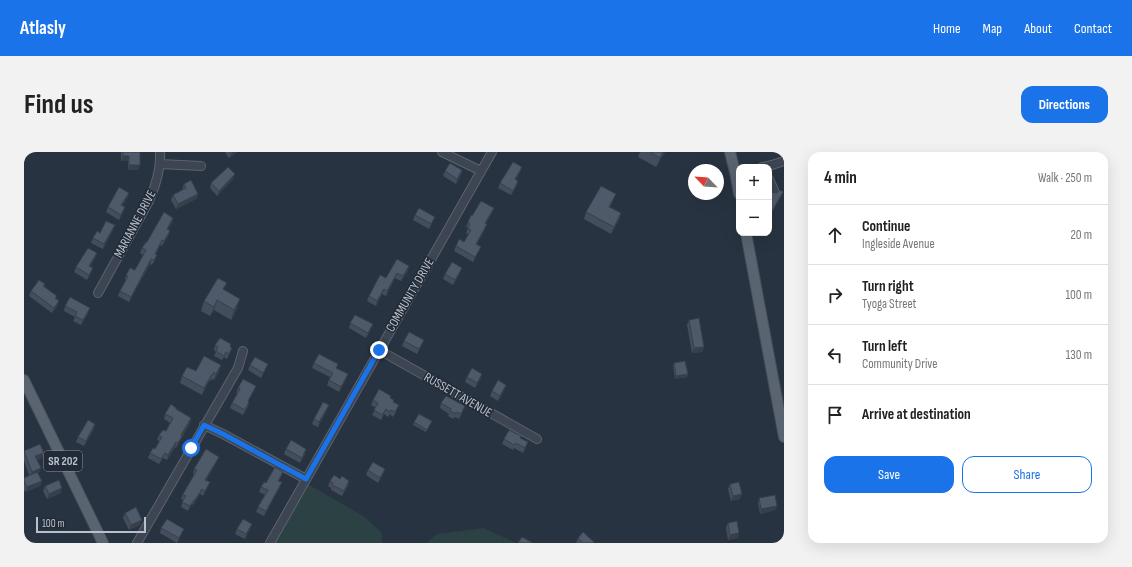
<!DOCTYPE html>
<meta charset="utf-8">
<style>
:root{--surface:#fff;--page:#f2f2f2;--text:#222;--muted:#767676;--line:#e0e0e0;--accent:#1a73e8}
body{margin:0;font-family:"Sofia Sans Condensed",sans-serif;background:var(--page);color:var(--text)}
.controls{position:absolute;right:12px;top:12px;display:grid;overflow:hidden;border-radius:8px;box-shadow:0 4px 16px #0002}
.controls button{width:36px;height:36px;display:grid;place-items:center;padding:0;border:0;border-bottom:1px solid var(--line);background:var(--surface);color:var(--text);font:20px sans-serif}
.compass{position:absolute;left:664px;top:12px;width:36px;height:36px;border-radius:50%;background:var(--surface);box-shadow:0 4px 16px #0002;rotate:295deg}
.scale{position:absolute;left:12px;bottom:10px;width:110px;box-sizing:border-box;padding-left:4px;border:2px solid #b9c0cb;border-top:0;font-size:11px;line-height:14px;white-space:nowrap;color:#b9c0cb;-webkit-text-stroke:3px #212a36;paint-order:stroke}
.stop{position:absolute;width:12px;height:12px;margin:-9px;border:3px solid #1a73e8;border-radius:50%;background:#fff}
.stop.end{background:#1a73e8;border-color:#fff;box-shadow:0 1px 4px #0008}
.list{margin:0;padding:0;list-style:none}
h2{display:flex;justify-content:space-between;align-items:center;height:52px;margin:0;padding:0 16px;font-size:17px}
h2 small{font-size:13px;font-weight:400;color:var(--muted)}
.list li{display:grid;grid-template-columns:26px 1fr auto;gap:12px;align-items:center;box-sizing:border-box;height:60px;padding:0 16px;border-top:1px solid var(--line)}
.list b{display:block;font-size:15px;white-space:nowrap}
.list p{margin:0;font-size:13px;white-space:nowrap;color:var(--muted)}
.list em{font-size:13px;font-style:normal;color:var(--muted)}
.actions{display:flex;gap:8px;padding:12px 16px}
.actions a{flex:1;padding:9px 0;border:1px solid var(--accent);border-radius:12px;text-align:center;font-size:14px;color:var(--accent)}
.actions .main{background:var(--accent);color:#fff}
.icon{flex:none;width:22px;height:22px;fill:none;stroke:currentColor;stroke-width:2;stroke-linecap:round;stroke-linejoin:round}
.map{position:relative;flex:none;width:760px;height:391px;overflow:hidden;border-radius:12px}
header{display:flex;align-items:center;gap:24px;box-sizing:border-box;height:56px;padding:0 20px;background:var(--accent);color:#fff}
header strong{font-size:19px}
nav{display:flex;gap:22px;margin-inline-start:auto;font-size:14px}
.intro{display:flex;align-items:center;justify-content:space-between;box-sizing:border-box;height:96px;padding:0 24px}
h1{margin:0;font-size:28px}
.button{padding:10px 18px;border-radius:12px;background:var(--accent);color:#fff;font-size:14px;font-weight:700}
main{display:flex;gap:24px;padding:0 24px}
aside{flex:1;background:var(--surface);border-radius:12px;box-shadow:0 4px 16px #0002}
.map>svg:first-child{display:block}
</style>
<header>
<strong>Atlasly</strong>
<nav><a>Home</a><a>Map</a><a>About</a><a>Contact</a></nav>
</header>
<div class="intro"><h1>Find us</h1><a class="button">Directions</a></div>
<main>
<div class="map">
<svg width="760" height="391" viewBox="0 0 760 391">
<rect width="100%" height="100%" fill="#283341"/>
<path fill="#2b4143" d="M280,330L341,365L358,381V391H246Z
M460,376L492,391H402L413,382Z"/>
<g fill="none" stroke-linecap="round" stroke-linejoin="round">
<defs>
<path id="minor" d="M418,0L457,19
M136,12L177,14
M738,15L748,13L760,9
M745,27L750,38L749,41
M74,141L125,49C132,33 137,17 136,0
M355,198L513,287
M180,273L199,282L282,327
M113,391L214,216L219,199
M246,391L468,0"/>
<path id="major" d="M706,0L711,20L715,42
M722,81L760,285
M0,228L79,391"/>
</defs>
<use href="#minor" stroke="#5a636e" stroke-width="10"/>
<use href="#major" stroke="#464e5a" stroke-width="12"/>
<use href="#minor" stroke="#3c4551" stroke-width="8"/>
<use href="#major" stroke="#5a6471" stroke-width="10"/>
</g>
<path fill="#434d5b" d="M97,0H116V13L114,18H104V9H97Z
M201,0H213L205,6Z
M616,0H641L632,15L614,5Z
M498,15L496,20L492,27L493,34L487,43L474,36L476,31Z
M438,18L437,23L432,32L419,24L421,19Z
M211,22L209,27L193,44L186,36L187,31Z
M160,32L174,42L172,47L152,57L147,48L149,43L158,38Z
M759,40L757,45L745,66V46L752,41Z
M105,41L103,46L98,54L101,55L99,60L95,68L82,60L84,55Z
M589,49L586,55L597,61L595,68L587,82L560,67L562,60Z
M470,56L468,61L462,71L461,77L453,92L457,95L455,99L449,110L430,99L432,94L440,90L445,83L442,81L444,76L442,75L444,70L448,64Z
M391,63L411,65L405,77L389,68Z
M149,66L148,71L144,77L146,79L144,84L138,94L136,93L132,102L131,108L128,113L126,112L105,150L94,144L96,139L102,129L101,128L102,123L111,118L119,103L116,101L118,96L123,90Z
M89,78L79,97L67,91L69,86L76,81Z
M73,101L71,106L66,114L67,121L63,128L50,120L52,115Z
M373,107L384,119L377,129L371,126L362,144L358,142L352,154L343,149L345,144L362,126Z
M438,116L436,121L429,133L419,127L421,122Z
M21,132L20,134L35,149L33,154L28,161L5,144L7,139Z
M200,138L213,157L207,168L190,158L186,164L177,159L180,149Z
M41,154L66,156L64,161L57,173L49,169L51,165L40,159Z
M665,168L680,195L678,200L668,201L663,173Z
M326,171L349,172L347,177L342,186L325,176Z
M380,189L398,193L393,202L378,194Z
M191,193L206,195L208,196L203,207L200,205L198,208L190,204L192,200L190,198Z
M290,211L314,212L312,216L322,227L315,240L303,233L306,225L288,216Z
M650,211L664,222L663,225L651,227L649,214Z
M226,213L242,217L237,226L224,218Z
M172,219L195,220L190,228L188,227L186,229H185L178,243L156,231L158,224Z
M443,225L457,226L451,236L441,230Z
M482,233L480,238L474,249L466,244L468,239Z
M232,234L230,239L224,249L225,250L224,255L219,263L206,256L208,251L213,241H212L214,236Z
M366,246L373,258L369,265L366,262L364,265L360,262L357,268L348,263L352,256L347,253L349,248Z
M417,251L439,259L435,267L431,265L429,267L424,264L425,262L416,256Z
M152,257L167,266L166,271L152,296L151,295L143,308L139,306L135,312L124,306L126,301L131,297L135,289L133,288L135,283L142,279L146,271L140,267L141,262Z
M303,258L294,275L288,272L290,267Z
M408,269L402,280L389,273L390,270Z
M70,277L60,294L52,290L54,285Z
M496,286L502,295L499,301L490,296L489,298L478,292L480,287Z
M262,297H282L281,302L276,311L260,302Z
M0,299L18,306L13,308L15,321H14L18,329L16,334L1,340L0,338V326L5,323L0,309Z
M195,305L193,309L182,328L186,330L184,335L179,344L176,342L169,353L168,352L164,359L157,355L159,348L157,347L159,342L170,323L169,322L170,317Z
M361,317L359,322L354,331L342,323L344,318Z
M259,320L255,329L256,335L240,364L232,360L234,355L241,343L235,340L237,335Z
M316,327L325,329L324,334L318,344L307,338V336L304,334L306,329Z
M706,332L716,347L707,349L704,337Z
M21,334L37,341L23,347L19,339Z
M735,346L753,354L751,358L736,362L734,351Z
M101,361L116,373L105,378L99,366Z
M704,371L714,386L704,388L702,376Z
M228,372L226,377L221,387L211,382L213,377Z
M137,376L158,381L153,391L136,381Z
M554,386L569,391H552Z"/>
<path fill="#373f4a" d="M208,0H213L205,6L207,1Z
M639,0H641L632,15L636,6Z
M99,4H105L104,9H97Z
M105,13H116L114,18H104Z
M498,15L496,20L489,32L491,27Z
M438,18L437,23L432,32L433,27Z
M211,22L209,27L193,44L195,39Z
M494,29L493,34L487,43Z
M759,40L757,45L745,66L747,61Z
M105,41L103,46L96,58L97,53Z
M174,42L172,47L152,57L154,52Z
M592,42L589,49L582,61L585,55Z
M470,56L468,61L460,76L461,71Z
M597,61L595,68L587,82L590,75Z
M149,66L148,71L141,82L143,77Z
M463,72L461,77L450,97L452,92Z
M91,73L89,78L79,97L80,92Z
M146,79L144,84L138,94L140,89Z
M138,88L136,93L129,107L131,102Z
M457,95L455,99L449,110L451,105Z
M73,101L71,106L64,119L65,114Z
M127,107L126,112L105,150L107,145Z
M385,114L384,119L377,129L379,124Z
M69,116L67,121L63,128L65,123Z
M438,116L436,121L429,133L431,128Z
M373,121L371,126L362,144L363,139Z
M360,137L358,142L352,154L353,149Z
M216,147L213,157L207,168L210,158Z
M193,148L190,158L186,164L190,155Z
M35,149L33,154L28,161L30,156Z
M66,156L64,161L57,173L59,168Z
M349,172L347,177L342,186L344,181Z
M400,188L398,193L393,202L395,197Z
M680,195L678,200L668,201L670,196Z
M244,212L242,217L237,226L239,221Z
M197,213L195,220L190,228L192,222Z
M188,222L185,229L178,243L180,236Z
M324,222L322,227L315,240L317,235Z
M458,222L457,226L451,236L453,231Z
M664,222L663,225L651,227L652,224Z
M482,233L480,238L474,249L476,244Z
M232,234L230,239L222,254L224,249Z
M225,250L224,255L219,263L221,258Z
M305,253L303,258L294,275L295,270Z
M167,266L166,271L152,296L157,283Z
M71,272L70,277L60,294L62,289Z
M152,290L151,295L143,308L144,303Z
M282,297L281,302L276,311L278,306Z
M20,301L18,306L10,309L11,304Z
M195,305L193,309L180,333L181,328Z
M17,316L15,321L6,325L8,320Z
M361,317L359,322L354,331L356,326Z
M18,329L16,334L1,340L3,335Z
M325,329L324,334L318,344L320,339Z
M186,330L184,335L179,344L181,339Z
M258,330L256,335L240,364L242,359Z
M38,336L37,341L23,347L25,342Z
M178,337L176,342L169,353L171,348Z
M718,342L716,347L707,349L709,344Z
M170,348L168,352L164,359L166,354Z
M753,354L751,358L736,362L737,357Z
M118,368L116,373L105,378L107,373Z
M228,372L226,377L221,387L222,382Z
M715,381L714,386L704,388L706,383Z"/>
<path fill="#4e5a6a" stroke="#373f4a" d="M99,0H116V13H105V4H99Z
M626,0H639L636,6Z
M489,10L498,15L491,27L494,29L489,39L476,31Z
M426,11L438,18L433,27L421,19Z
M204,15L211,22L195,39L187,31Z
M167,28L174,42L154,52L149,43L162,36L160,32Z
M577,34L592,42L585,55L597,61L590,75L562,60Z
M95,35L105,41L97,53L101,55L97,63L84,55Z
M756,38L759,40L747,61L745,57V46L748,40L752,41Z
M457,49L470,56L461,71L463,72L452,92L457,95L451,105L432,94L435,87L440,90L447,78L444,76L446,72L444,70L447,63L448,64Z
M395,56L411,65L407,72L391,63Z
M140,60L149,66L143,77L146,79L140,89L138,88L131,102L133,103L130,108L127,107L107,145L96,139L104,124L102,123L106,116L111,118L122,98L118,96L122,90H123Z
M82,69L91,73L80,92L69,86L73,79L76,81Z
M64,96L73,101L65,114L69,116L65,123L52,115Z
M373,107L385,114L379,124L373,121L363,139L360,137L353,149L345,144L356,123L362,126Z
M428,110L438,116L431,128L421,122Z
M194,126L203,131L199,137L216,147L210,158L193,148L190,155L180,149Z
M15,128L21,132L19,134L33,144L31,146L35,149L30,156L7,139Z
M46,145L66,156L59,168L51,164L53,160L41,154Z
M331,163L349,172L344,181L326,171Z
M675,166L680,195L670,196L665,168Z
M385,180L400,188L395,197L380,189Z
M196,186L207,192L206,195L208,196L205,202L202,200L200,204L192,199L194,195L191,193Z
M295,202L314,212L312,216L324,222L317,235L305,228L309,221L290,211Z
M180,204L197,213L192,222L190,220L189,223L188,222L180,236L158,224L163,215L172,219Z
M231,205L244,212L239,221L226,213Z
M661,209L664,222L652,224L650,211Z
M448,216L458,222L453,231L443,225Z
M219,227L232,234L224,249L225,250L221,258L208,251L216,237L214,236Z
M474,228L482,233L476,244L468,239Z
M355,237L367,244L366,246L370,248L369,250L375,253L371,260L367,258L366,260L362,257L358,263L350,258L354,251L349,248Z
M422,244L441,254L437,262L432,260L431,262L426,259L427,257L417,251Z
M299,250L305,253L295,270L290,267Z
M147,252L152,256V257L167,266L157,283L158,284L154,291L152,290L144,303L141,301L137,307L126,301L129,296L131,297L138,285L135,283L139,278L142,279L149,266L141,262Z
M395,262L408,269L403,278L390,270Z
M64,268L71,272L62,289L54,285Z
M485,278L497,284L496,286L504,290L501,296L492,291L490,293L480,287Z
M267,288L282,297L278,306L262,297Z
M16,292L20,301L11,304L17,316L8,320L0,299Z
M182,297L195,305L181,328L186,330L181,339L178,337L171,348H170L166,354L158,350L162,344L159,342L173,318L170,317Z
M349,310L361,317L356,326L344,318Z
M251,315L259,320L254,329L258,330L242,359L234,355L244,338L237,335L240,330L242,331Z
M13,320L18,329L3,335L0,329V326Z
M310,323L316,327L318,324L325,329L320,339L308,333L309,331L306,329Z
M35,328L38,336L25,342L21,334Z
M715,330L718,342L709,344L706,332Z
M751,343L753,354L737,357L735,346Z
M112,355L118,368L107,373L101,361Z
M143,367L160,377L155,386L137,376Z
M219,367L228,372L222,382L213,377Z
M713,369L715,381L706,383L704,371Z
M559,380L570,390L569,391H559L554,386Z
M498,385L509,391H494Z"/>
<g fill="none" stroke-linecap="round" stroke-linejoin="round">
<path stroke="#1a73e8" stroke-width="5" d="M167,296L180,273L199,282L282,327L355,198"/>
</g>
<g text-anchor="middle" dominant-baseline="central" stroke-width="3" stroke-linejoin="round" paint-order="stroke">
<rect fill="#212a36" stroke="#8b939e" stroke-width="1" x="20" y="299" width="38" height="20" rx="3"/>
<g font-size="12" font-weight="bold" fill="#b9c0cb">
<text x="39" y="309">SR 202</text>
</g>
<g font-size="13" fill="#b9c0cb" stroke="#212a36">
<text transform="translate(111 72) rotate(-62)">MARIANNE DRIVE</text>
<text transform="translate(386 143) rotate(-60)">COMMUNITY DRIVE</text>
<text transform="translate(434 243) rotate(30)">RUSSETT AVENUE</text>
</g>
</g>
</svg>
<div class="controls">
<button>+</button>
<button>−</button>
</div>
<svg class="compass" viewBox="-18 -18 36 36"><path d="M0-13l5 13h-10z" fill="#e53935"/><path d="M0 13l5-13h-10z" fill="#767676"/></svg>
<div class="scale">100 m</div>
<div class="stop" style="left:167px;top:296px"></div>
<div class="stop end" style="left:355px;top:198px"></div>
</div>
<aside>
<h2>4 min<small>Walk · 250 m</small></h2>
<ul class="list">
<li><svg class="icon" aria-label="ahead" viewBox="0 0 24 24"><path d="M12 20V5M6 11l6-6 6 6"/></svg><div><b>Continue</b><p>Ingleside Avenue</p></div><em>20 m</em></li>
<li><svg class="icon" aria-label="right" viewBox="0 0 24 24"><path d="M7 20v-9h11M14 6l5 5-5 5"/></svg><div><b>Turn right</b><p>Tyoga Street</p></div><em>100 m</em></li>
<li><svg class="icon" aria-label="left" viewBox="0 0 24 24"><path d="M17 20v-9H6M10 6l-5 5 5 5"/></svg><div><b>Turn left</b><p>Community Drive</p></div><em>130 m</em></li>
<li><svg class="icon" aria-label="arrive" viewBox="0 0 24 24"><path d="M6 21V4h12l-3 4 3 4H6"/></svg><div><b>Arrive at destination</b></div></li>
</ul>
<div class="actions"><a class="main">Save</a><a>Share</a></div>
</aside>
</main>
